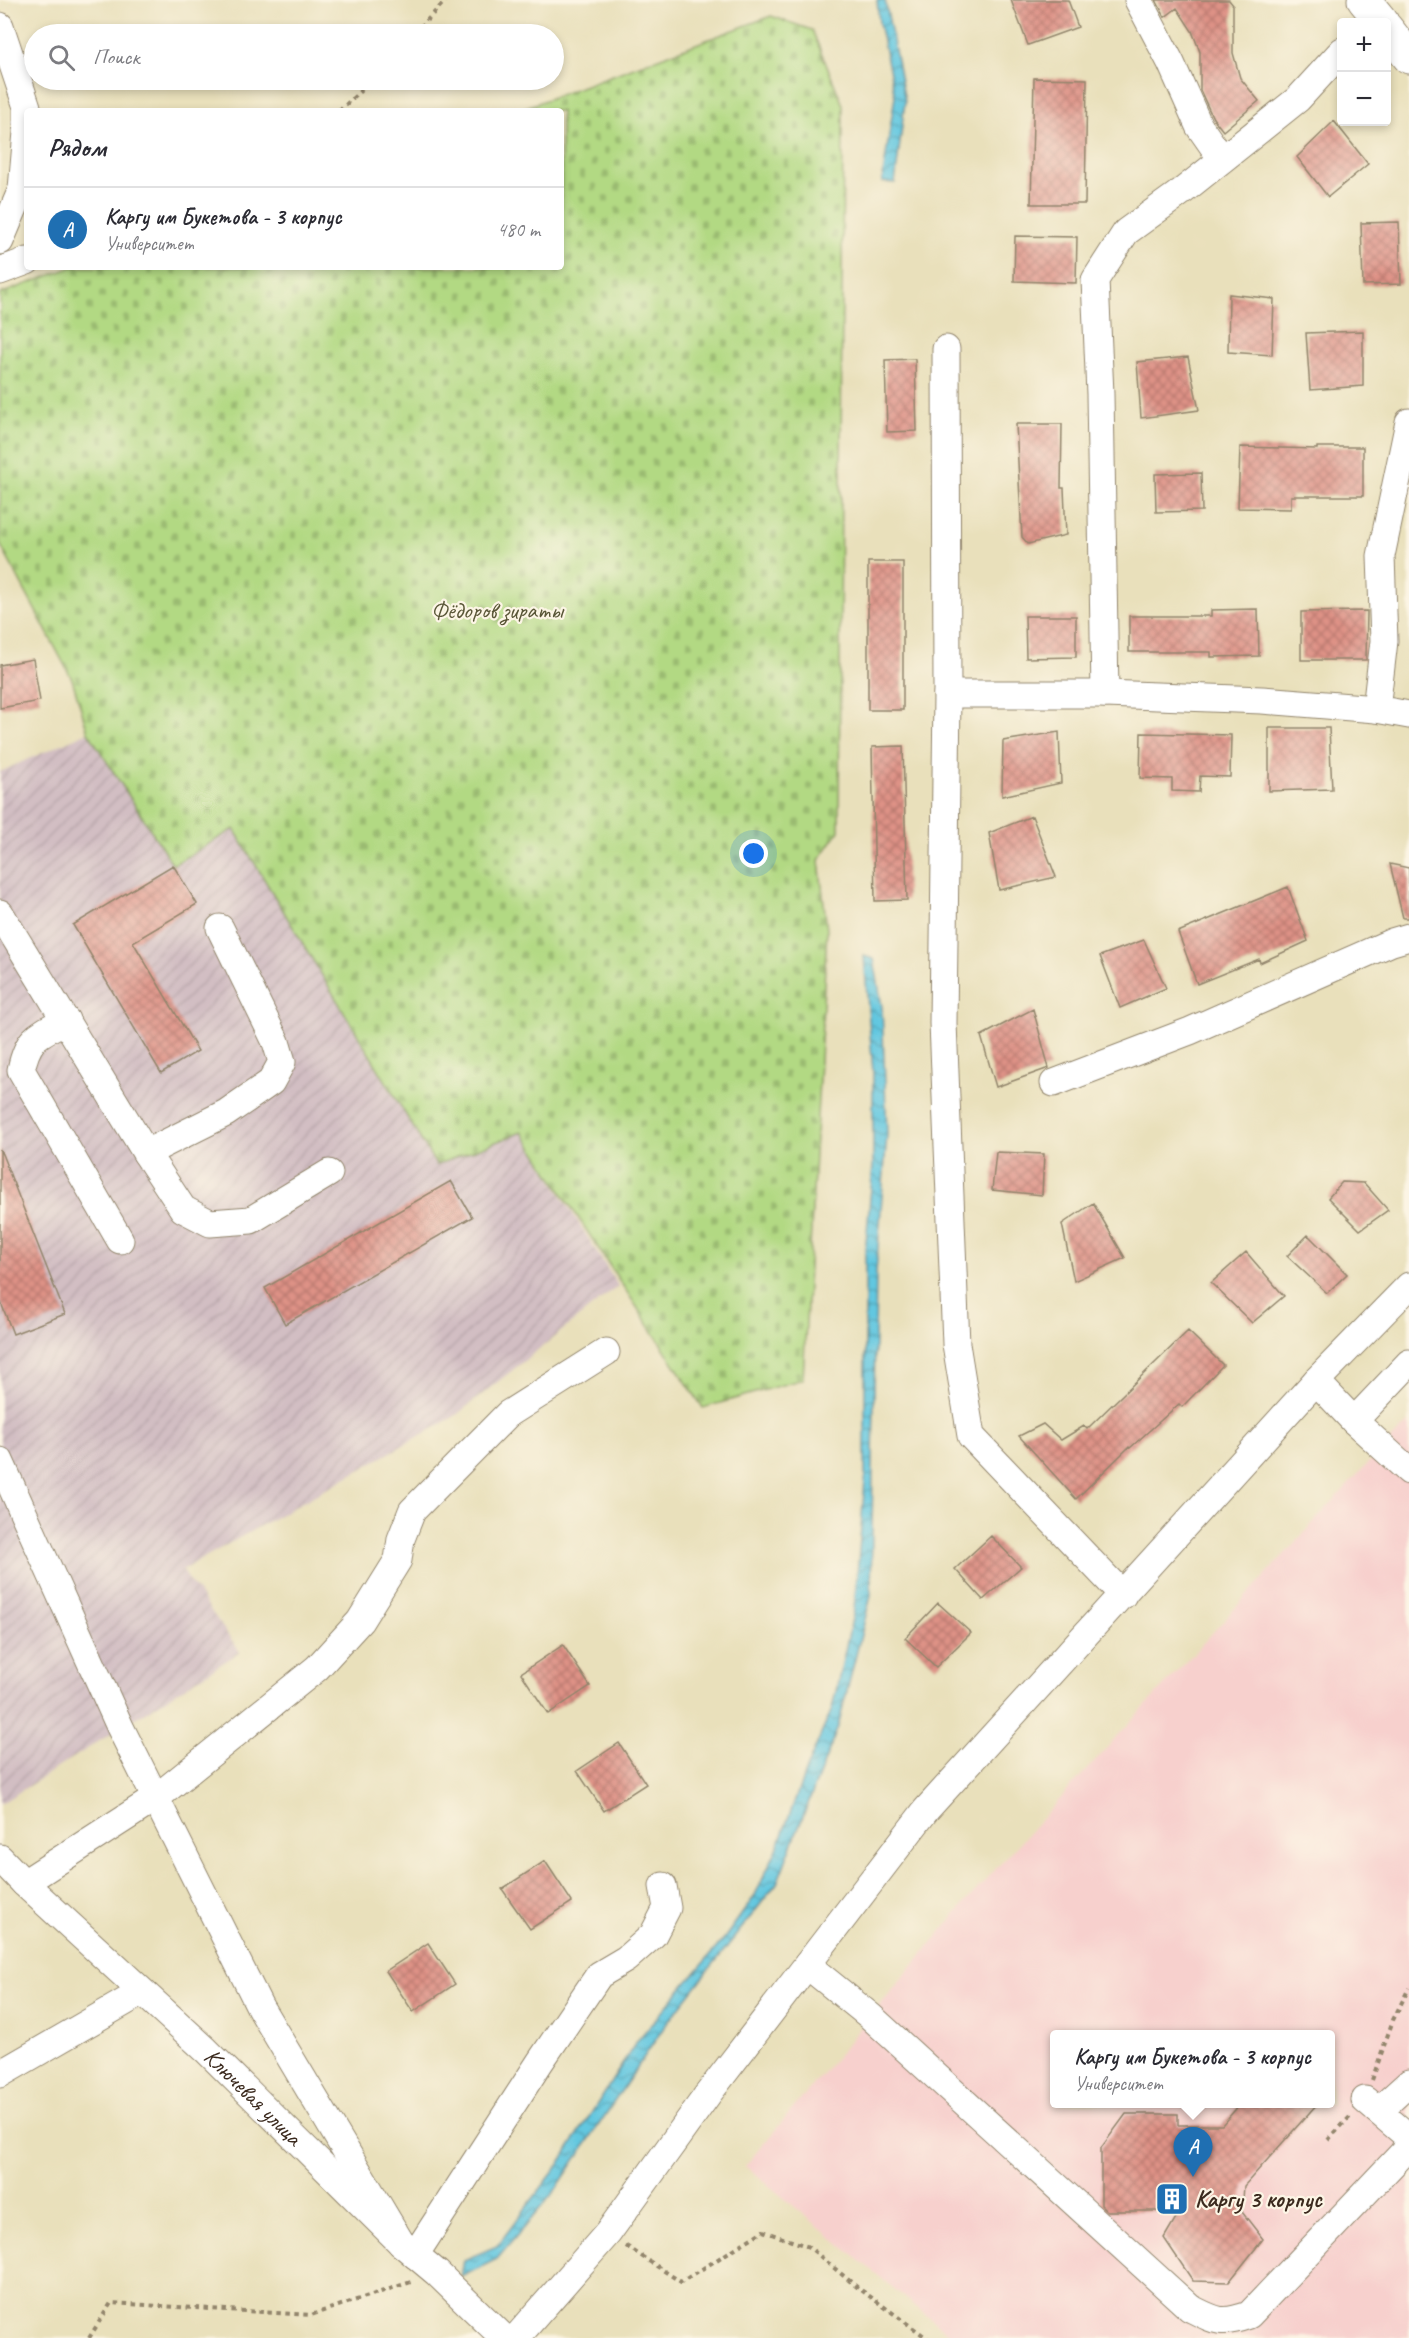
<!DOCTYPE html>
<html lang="ru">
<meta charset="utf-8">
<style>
:root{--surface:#fff;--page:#f2f2f3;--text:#2b2b33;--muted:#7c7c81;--line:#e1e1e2;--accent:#1f6fb2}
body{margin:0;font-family:Caveat,sans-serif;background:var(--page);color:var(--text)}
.controls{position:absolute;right:18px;top:18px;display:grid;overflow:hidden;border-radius:6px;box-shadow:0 3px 9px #0003}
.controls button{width:54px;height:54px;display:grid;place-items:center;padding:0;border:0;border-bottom:2px solid var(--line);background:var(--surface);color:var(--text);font:30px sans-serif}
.you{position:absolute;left:754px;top:854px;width:21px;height:21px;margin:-15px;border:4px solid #fff;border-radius:50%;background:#1a73e8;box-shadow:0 0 0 9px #1a73e833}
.badge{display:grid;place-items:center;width:39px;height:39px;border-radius:50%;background:var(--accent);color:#fff;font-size:20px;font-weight:700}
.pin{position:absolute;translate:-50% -50px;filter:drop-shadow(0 2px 3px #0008)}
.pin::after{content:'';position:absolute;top:32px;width:21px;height:18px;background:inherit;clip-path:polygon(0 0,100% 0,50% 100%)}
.popup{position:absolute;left:1050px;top:2030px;width:285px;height:78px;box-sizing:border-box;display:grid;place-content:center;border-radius:6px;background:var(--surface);filter:drop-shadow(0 2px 4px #0005);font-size:20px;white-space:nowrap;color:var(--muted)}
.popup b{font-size:22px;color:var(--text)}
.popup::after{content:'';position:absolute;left:50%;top:100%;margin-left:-12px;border:12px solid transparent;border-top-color:var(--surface)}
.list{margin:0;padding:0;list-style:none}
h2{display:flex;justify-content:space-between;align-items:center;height:78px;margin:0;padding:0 24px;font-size:26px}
h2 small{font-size:20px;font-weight:400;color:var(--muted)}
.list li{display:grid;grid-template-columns:39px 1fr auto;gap:18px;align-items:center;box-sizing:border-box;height:84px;padding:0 24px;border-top:2px solid var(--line)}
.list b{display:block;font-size:22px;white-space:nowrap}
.list p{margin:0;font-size:20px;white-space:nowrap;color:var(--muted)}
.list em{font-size:20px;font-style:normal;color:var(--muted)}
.icon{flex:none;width:33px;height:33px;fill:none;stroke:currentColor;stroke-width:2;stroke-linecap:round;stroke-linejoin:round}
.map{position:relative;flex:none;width:1409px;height:2338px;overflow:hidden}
.search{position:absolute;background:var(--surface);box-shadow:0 3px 9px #0003;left:24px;top:24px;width:540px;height:66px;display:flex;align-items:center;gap:15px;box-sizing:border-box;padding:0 21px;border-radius:33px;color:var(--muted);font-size:22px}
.panel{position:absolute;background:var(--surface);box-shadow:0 3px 9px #0003;left:24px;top:108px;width:540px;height:162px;border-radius:6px}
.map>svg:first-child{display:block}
</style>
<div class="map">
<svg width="1409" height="2338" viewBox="0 0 1409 2338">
<defs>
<pattern id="industrial-furrows" width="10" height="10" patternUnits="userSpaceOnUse" patternTransform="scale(1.5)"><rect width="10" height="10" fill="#d2bec3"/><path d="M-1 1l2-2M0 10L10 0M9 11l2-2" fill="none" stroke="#b5a3a7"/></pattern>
<pattern id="cemetery-stones" width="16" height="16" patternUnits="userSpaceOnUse" patternTransform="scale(1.5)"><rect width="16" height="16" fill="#b2d983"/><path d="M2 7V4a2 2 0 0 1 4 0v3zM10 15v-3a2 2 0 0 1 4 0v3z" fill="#9aba71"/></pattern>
<pattern id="water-waves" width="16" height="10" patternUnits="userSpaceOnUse" patternTransform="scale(1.5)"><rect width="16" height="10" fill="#62c7e0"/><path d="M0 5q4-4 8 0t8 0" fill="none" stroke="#52a2b5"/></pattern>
<pattern id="building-cross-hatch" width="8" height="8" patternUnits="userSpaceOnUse" patternTransform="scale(1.5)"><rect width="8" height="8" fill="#de9286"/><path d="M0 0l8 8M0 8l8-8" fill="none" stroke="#b5776d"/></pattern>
</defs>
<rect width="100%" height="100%" fill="#fcf5e5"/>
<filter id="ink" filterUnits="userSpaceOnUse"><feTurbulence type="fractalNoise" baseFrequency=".0167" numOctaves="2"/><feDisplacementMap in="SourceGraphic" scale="12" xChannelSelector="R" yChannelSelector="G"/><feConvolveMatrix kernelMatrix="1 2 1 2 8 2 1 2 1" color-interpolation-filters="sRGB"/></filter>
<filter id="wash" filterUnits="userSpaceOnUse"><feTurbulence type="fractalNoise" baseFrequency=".008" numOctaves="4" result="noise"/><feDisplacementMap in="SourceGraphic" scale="24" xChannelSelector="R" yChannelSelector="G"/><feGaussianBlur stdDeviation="1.35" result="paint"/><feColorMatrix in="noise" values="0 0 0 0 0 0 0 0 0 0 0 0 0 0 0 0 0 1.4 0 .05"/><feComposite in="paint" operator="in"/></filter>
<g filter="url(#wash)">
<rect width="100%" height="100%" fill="#e9e0bb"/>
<path fill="#f7d0cd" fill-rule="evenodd" d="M1409,1422V2338H954L745,2166L971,1896L1368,1463ZM1055,2034H1331V2104H1055Z"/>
<path fill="url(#industrial-furrows)" d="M88,732L173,865L234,829L435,1165L522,1132L618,1286L455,1416L182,1570L240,1652L0,1804V772Z"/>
<path fill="url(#cemetery-stones)" stroke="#768250" stroke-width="1.5" d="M771,16L812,30L843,105L839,831L819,860L827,930L803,1379L703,1408L522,1132L436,1165L234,829L173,865L88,732L72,679L0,544V294L72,267H561V111H516Z"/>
<path fill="url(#water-waves)" stroke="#4e787f" stroke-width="1.5" d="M877,0H885L905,101L895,183L882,182L895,96L879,23Z
M864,956L874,959L882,1007L887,1134L876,1272L871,1595L838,1727L777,1883L664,2027L554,2192L497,2259L461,2277L464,2260L497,2246L558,2166L637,2041L723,1940L754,1897L777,1849L807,1767L832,1709L854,1610L865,1480V1253L873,1166V1072Z"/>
<g id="blocks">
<path fill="url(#building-cross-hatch)" d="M1011,0H1068L1078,27L1028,45Z
M1156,0H1229L1233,5V53L1240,78L1259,101L1223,131L1213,118L1200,90V52L1192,31L1177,8L1165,17Z
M1034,78L1087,79L1085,204H1031Z
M1334,121L1368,164L1328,197L1297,157Z
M1399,222L1401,284L1363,285L1361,223Z
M1015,236L1077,237L1076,283L1014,281Z
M1229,294L1274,299L1272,355L1228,352Z
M1363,331V386L1310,390L1306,333Z
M1188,357L1199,410L1141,418L1137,362Z
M915,359L917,431L887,432L885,360Z
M1016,424H1062L1061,488H1064L1066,535L1028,544L1022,537Z
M1240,447L1317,449V447H1363V496H1291V509L1238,508Z
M1201,473L1202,511L1156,512L1155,474Z
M868,562H903V710H868Z
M1258,609L1259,656L1211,657V652H1129V616H1211V610Z
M1367,611L1366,660H1301V612Z
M1025,616H1076V657L1026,658Z
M33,659L40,701L0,708V665Z
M1269,728H1329L1332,789L1269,791Z
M1059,732L1061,783L1002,796L1003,741Z
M1141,733L1231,735L1230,777L1200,776L1199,792L1172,791V779L1140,778Z
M903,746L907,900L875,901L872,747Z
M1032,816L1056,877L999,890L989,833Z
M1390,864L1409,868V918H1403Z
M173,865L197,904L133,942L198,1051L161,1073L73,925Z
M1288,887L1308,941L1260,963L1259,959L1197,984L1178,932Z
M1144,940L1166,988L1120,1008L1100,956Z
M1033,1009L1049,1068L996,1087L981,1036Z
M0,1149L65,1314L13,1334L0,1300Z
M996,1152L1044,1154L1042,1195L992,1190Z
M451,1181L472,1217L285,1324L265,1288Z
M1342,1182L1364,1183L1388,1210L1360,1230L1328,1198Z
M1093,1203L1125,1258L1074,1281L1062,1224Z
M1308,1235L1347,1274L1327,1293L1287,1256Z
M1246,1252L1284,1296L1252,1323L1211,1283Z
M1188,1331L1223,1365L1182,1407L1179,1404L1130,1448L1129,1447L1076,1499L1019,1436L1043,1424L1061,1440L1084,1426L1087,1429Z
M991,1536L1021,1567L983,1600L955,1569Z
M938,1603L971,1633L936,1667L905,1638Z
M563,1645L590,1686L548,1714L521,1673Z
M619,1743L646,1784L604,1811L577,1771Z
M545,1861L572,1902L530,1929L502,1889Z
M428,1943L455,1984L413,2012L386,1971Z
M1241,2103H1318L1244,2186L1242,2212L1263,2239L1229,2282L1193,2281L1164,2238L1180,2211H1107L1101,2205V2148L1126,2114H1178V2125H1222Z"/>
</g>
</g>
<g filter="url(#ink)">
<use href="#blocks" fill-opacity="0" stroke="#92856c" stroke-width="1.5"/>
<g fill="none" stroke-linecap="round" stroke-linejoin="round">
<defs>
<g id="minor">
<path d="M1138,0L1171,63L1199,126L1222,159"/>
<path d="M0,26L27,107V123"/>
<path d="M1342,51L1298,99L1184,190L1126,232L1095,280L1100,394L1105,694L1262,700L1376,709"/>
<path d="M0,241L22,189L27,132"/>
<path d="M0,271L27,261"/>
<path d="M946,349L947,694L943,1023L956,1344L971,1436L1123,1595"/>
<path d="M1409,422L1381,556L1384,641L1376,709L1409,715"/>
<path d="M947,694H1105"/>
<path d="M0,913L146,1153L183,1209L210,1223L251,1220L329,1173"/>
<path d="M66,1020C37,1035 28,1037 21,1070L120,1240"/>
<path d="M1054,1083L1190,1031L1392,942L1409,937"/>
<path d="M146,1153L226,1113L271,1082L282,1062L276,1042L220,928"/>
<path d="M1316,1381L1354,1421L1409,1471"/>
<path d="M1354,1421L1409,1363"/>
<path d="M0,1461L120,1727L260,2007L401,2243"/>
<path id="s1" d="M0,1858L24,1883L206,2050L401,2243L437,2273L504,2338"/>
<path d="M24,1883L156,1798L317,1668L360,1621L398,1560L401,1539L412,1511L508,1414L606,1352"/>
<path d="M807,1965L870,2016L1190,2308C1216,2321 1221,2325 1249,2315L1404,2152L1408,2141L1405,2134L1365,2100"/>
<path d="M0,2074L142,1992"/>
<path d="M1378,2111L1409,2083"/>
<path d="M415,2255L540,2062L599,1975L626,1959L653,1935L667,1908L663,1886"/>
<path d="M516,2338L608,2233L708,2094L926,1810L1316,1381L1409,1286"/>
</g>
<path id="major" d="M1364,0L1382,22
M1386,28L1409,57"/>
</defs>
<use href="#minor" stroke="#92856c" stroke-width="29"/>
<use href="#major" stroke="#92856c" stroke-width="35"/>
<path stroke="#92856c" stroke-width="4" stroke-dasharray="4.5 4.5" stroke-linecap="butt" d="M414,34L446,0
M339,111L372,80
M1372,2080L1393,2020L1409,1988
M1328,2140L1350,2117
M626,2246L681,2282L763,2231L809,2247L857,2287L927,2338
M89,2338L111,2303L311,2315L414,2281"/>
<use href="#minor" stroke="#fff" stroke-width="27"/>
<use href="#major" stroke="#fff" stroke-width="33"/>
</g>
</g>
<defs>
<symbol id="building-square" viewBox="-11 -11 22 22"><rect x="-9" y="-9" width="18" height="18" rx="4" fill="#1f6fb2" stroke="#fcf5e5"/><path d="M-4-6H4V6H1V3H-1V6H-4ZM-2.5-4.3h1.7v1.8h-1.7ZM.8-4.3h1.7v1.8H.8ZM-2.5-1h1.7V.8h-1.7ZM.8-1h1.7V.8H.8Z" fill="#fff"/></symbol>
</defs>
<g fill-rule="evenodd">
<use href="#building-square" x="1153" y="2180" width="38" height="38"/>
</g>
<g text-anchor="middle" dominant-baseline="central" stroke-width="4.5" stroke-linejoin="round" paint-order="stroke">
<g font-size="24" fill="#595637" stroke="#fcf5e5">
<text x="497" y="610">Фёдоров зираты</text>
</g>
<g font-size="24" fill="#3b2a1e" stroke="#fcf5e5">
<text stroke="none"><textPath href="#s1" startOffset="348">Ключевая улица</textPath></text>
</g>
<g font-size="24" font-weight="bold" fill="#3b2a1e" stroke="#fcf5e5" text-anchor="start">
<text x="1195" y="2199">Каргу 3 корпус</text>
</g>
</g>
</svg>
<div class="controls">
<button>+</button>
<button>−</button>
</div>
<div class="you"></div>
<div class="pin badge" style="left:1193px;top:2177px">A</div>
<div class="popup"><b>Каргу им Букетова - 3 корпус</b>Университет</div>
<div class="search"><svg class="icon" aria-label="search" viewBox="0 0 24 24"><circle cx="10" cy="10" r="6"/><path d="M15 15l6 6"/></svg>Поиск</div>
<section class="panel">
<h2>Рядом<small></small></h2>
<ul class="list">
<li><span class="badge">A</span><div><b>Каргу им Букетова - 3 корпус</b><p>Университет</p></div><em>480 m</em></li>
</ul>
</section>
</div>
